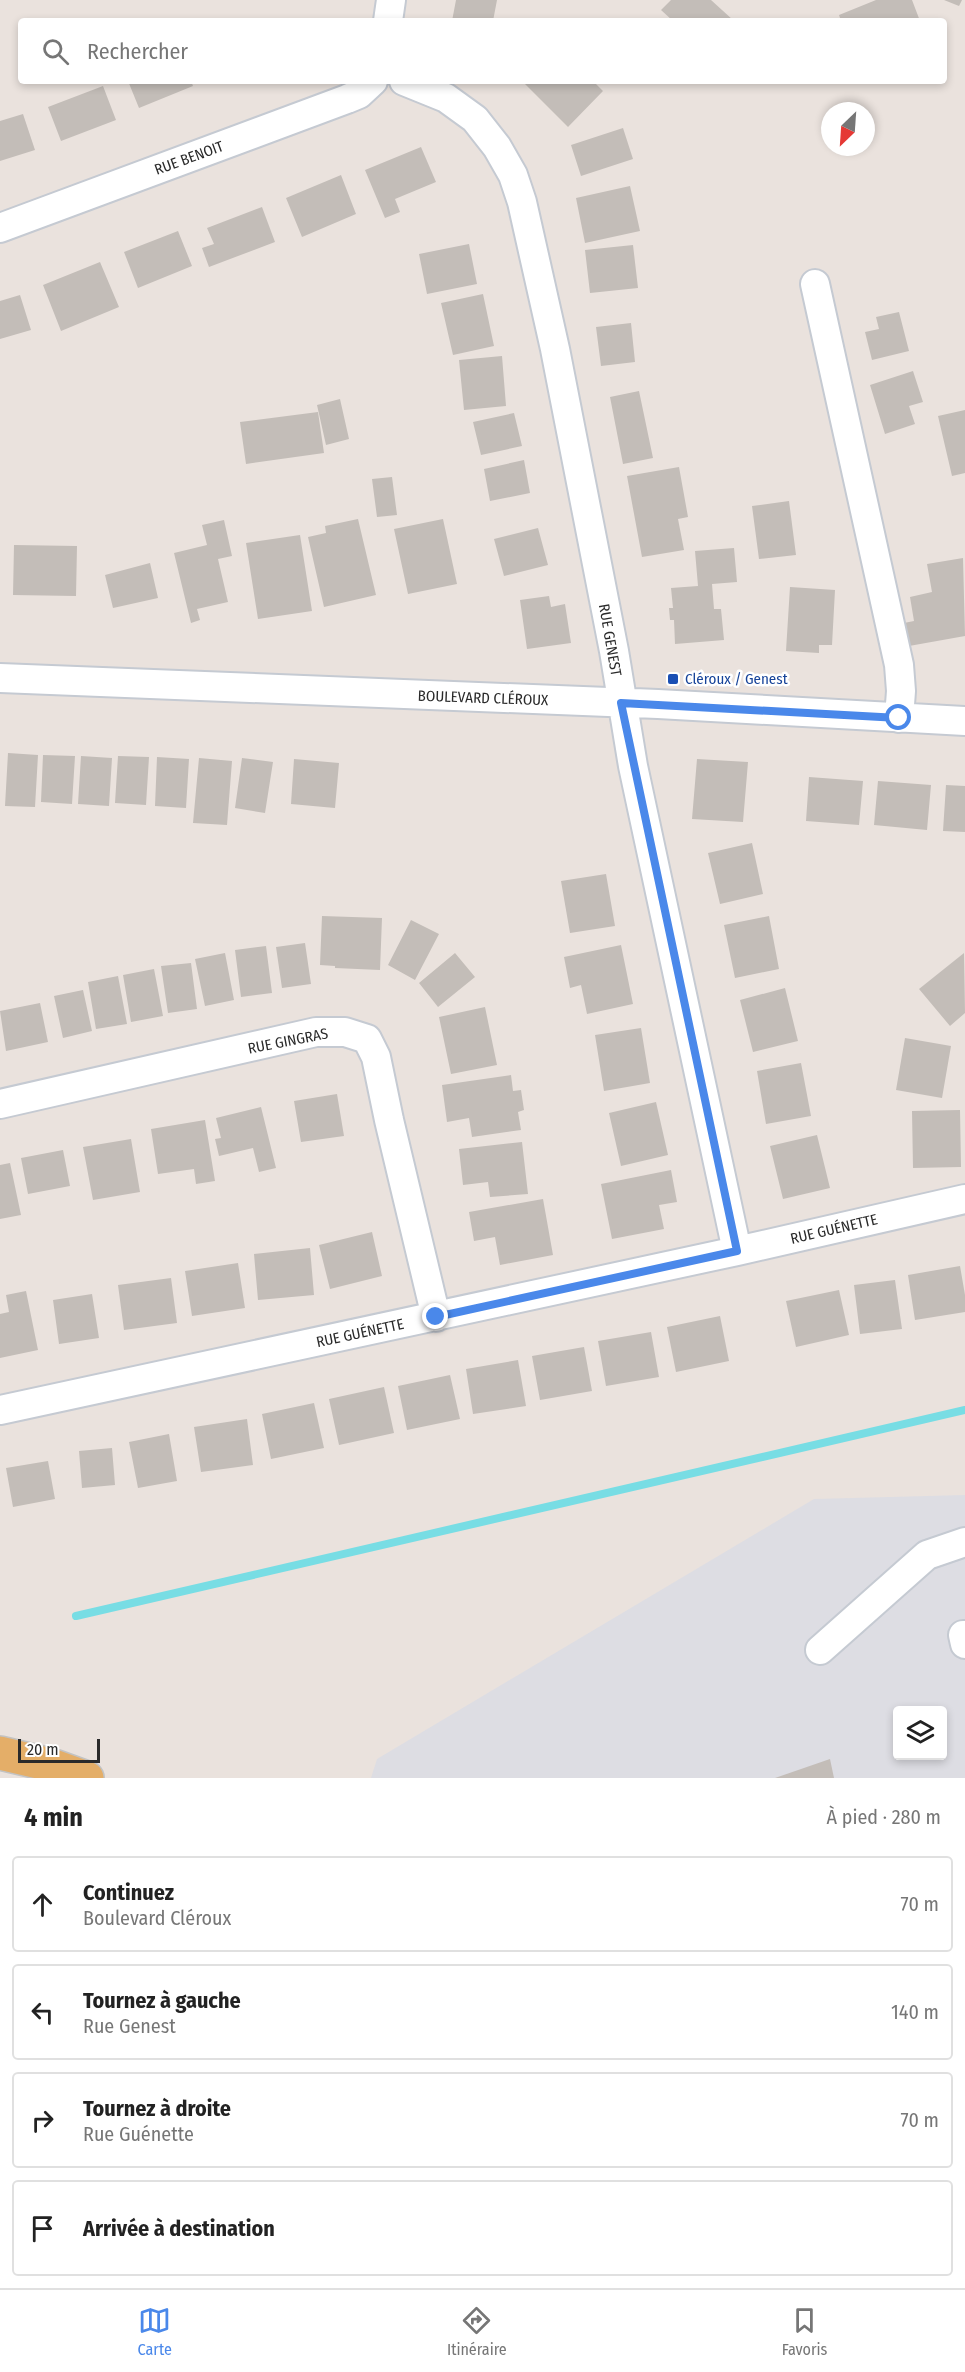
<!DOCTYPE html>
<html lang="fr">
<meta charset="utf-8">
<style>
:root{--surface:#fff;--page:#f6f6f6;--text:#222;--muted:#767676;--line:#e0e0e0;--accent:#4a88ea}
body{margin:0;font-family:"Fira Sans Condensed",sans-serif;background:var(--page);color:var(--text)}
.controls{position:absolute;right:18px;bottom:18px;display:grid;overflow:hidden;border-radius:6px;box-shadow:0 3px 9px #0003}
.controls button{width:54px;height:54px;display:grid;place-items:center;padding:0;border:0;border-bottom:2px solid var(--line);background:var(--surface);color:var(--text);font:30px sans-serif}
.compass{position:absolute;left:821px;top:102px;width:54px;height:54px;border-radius:50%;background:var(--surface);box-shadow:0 3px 9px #0003;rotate:205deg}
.scale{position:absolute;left:18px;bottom:15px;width:82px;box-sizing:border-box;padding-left:6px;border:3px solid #2a2a2a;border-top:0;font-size:16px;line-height:21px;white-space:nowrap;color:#2a2a2a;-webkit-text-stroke:4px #fff;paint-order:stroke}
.stop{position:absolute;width:18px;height:18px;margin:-14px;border:4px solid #4a88ea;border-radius:50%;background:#fff}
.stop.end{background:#4a88ea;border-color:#fff;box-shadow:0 2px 6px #0008}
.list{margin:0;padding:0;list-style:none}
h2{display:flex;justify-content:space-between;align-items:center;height:78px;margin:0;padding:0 24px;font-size:26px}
h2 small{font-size:20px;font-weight:400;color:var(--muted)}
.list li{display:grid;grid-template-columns:39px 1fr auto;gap:18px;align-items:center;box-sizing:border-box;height:96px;margin:0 12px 12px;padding:0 12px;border:2px solid var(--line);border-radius:6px}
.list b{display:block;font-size:22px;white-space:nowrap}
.list p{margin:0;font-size:20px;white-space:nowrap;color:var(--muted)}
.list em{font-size:20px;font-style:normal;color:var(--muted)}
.icon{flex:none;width:33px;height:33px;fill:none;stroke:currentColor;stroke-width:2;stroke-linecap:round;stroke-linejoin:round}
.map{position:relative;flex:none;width:965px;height:1778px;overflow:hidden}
.search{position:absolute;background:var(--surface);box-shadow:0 3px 9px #0003;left:18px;right:18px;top:18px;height:66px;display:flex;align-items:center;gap:15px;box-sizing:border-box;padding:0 21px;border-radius:6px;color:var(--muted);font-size:22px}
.sheet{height:510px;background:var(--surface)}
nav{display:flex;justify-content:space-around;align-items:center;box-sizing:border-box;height:84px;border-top:2px solid var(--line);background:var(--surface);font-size:16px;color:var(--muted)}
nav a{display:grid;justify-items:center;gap:3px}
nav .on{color:var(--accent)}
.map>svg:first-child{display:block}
</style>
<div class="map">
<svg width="965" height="1778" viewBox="0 0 965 1778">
<rect width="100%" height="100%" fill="#eae2dd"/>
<path fill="#dddde3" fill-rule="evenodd" d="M965,1495V1778H371L377,1759L814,1499ZM898,1710H942V1756H898Z"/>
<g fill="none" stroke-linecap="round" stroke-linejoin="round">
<path stroke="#78dde4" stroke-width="8" d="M76,1616L965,1410"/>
</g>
<path fill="#c3bdb8" d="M456,0H497L493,21H452Z
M671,0H711L733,20L673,21L661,10Z
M876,0H912L920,21H841L839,15Z
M944,0H962L959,6Z
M128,81H191L193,86L139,108Z
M522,81H593L603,91L568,127Z
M103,86L116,120L61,141L48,107Z
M23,114L35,150L0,161V121Z
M623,128L633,159L581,176L571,145Z
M421,147L436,182L395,199L400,212L385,218L365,170Z
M341,175L356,214L302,237L286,198Z
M630,186L640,231L585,243L576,198Z
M262,207L275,242L209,267L202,248L214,244L207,228Z
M178,231L192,266L138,288L124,252Z
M469,244L477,284L427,294L419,254Z
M633,245L638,288L590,293L585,250Z
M100,262L119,307L61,331L43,285Z
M483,294L494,346L453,355L441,303Z
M20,295L31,330L0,339V301Z
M899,312L909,351L872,360L865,332L879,329L876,317Z
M631,323L635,362L601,366L596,327Z
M502,356L506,406L464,410L459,360Z
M913,371L923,402L909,406L915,424L885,434L870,385Z
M639,391L653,458L623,464L610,397Z
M340,399L349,439L326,445L317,405Z
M965,410V473L952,476L938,416Z
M318,412L324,453L246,464L240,422Z
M514,413L522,446L481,455L473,422Z
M524,460L530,493L490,501L484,469Z
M679,467L688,517L678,519L684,550L642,557L627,476Z
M392,477L397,515L377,517L372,479Z
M789,501L796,555L759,559L752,506Z
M358,519L376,595L324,607L308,537L326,533L325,526Z
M443,519L457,584L408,594L394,529Z
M224,520L232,556L218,559L228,602L197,609L200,620L191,623L174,553L207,545L202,525Z
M538,528L548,565L504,576L494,539Z
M300,535L312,611L258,619L246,543Z
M14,545L77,546L76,596L13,595Z
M734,548L737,582L712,584L714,609H721L724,640L675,644L674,620H670L669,608H673L671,588L698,586L695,551Z
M963,558L965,636L909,646L904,623L914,621L910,597L932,592L927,564Z
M150,563L158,598L113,608L105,575Z
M790,587L835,590L832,645H819V653L786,651Z
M549,596L551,607L565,604L571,643L527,649L520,600Z
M8,753L38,755L35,807L5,806Z
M43,755L75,756L72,804L41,802Z
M81,756L112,758L109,806L78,804Z
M118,756L149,757L146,805L115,803Z
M157,757L189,759L186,808L155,806Z
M199,758L232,761L227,825L193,823Z
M242,758L273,762L265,813L235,808Z
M294,759L339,763L335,808L291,804Z
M697,759L748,762L743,822L692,819Z
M809,777L863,781L859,825L806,821Z
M878,781L931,785L927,830L874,825Z
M946,785L965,786V832L943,831Z
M752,843L763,894L720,904L708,853Z
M606,874L615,926L570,933L561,881Z
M322,916L382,918L380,970L335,968V966L320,965Z
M769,916L779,969L735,978L724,925Z
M411,920L439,934L415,980L388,965Z
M305,943L311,984L282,988L276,947Z
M621,945L633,1004L587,1014L581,985L570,988L564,957Z
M266,946L272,993L241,997L235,950Z
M225,953L234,1000L205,1006L195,959Z
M455,953L475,977L438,1007L419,983Z
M964,953L965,1013L950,1026L919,989Z
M191,963L197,1009L168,1013L161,966Z
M154,969L163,1016L131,1022L123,975Z
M118,976L127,1024L96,1029L88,982Z
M785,988L798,1041L753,1052L740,1000Z
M83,990L92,1031L63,1038L54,996Z
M40,1003L48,1042L6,1051L0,1011Z
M485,1007L497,1065L451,1074L439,1017Z
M641,1028L650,1083L604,1091L595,1035Z
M905,1038L951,1046L942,1098L896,1090Z
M801,1063L811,1116L766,1124L757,1071Z
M511,1075L513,1091L521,1090L524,1110L518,1112L521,1130L472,1137L469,1118L447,1122L442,1085Z
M337,1094L344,1136L301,1142L294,1101Z
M656,1102L668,1155L621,1166L609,1113Z
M261,1107L276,1168L259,1172L253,1148L219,1156L215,1139L221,1138L216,1118Z
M960,1110L961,1167L913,1168L912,1111Z
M205,1120L215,1181L196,1184L194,1169L158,1174L151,1129Z
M817,1135L830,1188L783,1199L770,1146Z
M131,1139L140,1192L93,1200L83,1147Z
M522,1142L528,1194L490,1197L488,1182L463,1185L459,1149Z
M63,1150L70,1186L28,1194L21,1158Z
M10,1163L21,1215L0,1219V1165Z
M671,1170L677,1202L659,1205L664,1229L612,1239L601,1184Z
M543,1199L553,1255L500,1265L495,1237L474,1241L469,1212Z
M372,1232L382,1276L330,1289L319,1245Z
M310,1248L314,1295L258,1300L254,1254Z
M238,1263L245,1308L192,1316L185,1271Z
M960,1266L965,1295V1312L915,1320L908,1275Z
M171,1278L177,1323L124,1330L118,1285Z
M895,1280L902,1329L860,1334L854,1285Z
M839,1290L849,1335L796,1347L786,1301Z
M26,1291L38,1350L0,1358V1314L9,1312L6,1295Z
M92,1294L99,1338L59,1344L53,1300Z
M720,1316L729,1361L676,1372L667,1327Z
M651,1332L659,1377L606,1386L598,1341Z
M584,1347L592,1391L540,1400L532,1356Z
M518,1360L526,1406L473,1414L466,1369Z
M450,1375L460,1419L407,1430L398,1386Z
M384,1387L394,1433L339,1445L329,1399Z
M314,1403L324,1448L271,1459L262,1414Z
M247,1419L253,1465L201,1472L194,1427Z
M169,1434L177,1481L138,1488L129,1442Z
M112,1448L115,1485L82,1488L79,1451Z
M48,1461L55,1499L13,1507L6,1468Z
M830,1759L834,1778H775Z"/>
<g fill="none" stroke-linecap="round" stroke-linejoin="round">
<defs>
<path id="minor" d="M388,21L391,0
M404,81L446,98L475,119L497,147L513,175L522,202L555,349L614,651L633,766L737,1251
M0,228L347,99L359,94L373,81
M815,284L899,665L901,691L899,718
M0,678L658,704L965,721
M0,1104L316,1032H345L367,1039L376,1057L389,1120L436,1317
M0,1410L737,1251L965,1199
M963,1635L965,1644
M820,1650L927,1555L965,1542"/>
<path id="major" d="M0,1753L51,1765L87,1778"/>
</defs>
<use href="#minor" stroke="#c5cad2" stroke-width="32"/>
<use href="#major" stroke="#c3c3c3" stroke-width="36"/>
<use href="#minor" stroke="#fff" stroke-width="28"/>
<use href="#major" stroke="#e4ae68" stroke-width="33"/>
</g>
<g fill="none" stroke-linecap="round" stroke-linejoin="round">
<path stroke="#4a88ea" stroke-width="8" d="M436,1317L737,1251L621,703L899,718"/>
</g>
<rect fill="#1a4fb4" stroke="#fff" stroke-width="2" x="667" y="673" width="12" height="12" rx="3"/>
<g text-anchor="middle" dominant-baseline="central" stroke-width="5" stroke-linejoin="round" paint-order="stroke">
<g font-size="15" fill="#2a2a2a" stroke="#fff">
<text transform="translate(189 158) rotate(-20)">RUE BENOIT</text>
<text transform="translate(610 640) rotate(80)">RUE GENEST</text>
<text transform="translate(483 698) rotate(2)">BOULEVARD CLÉROUX</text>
<text transform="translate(288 1041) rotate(-11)">RUE GINGRAS</text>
<text transform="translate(834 1229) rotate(-13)">RUE GUÉNETTE</text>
<text transform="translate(360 1333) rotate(-12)">RUE GUÉNETTE</text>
</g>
<g font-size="15" fill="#164399" stroke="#fff" text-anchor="start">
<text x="685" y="679">Cléroux / Genest</text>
</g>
</g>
</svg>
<div class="controls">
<button><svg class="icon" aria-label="layers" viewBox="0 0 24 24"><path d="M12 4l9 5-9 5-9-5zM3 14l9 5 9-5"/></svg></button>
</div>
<svg class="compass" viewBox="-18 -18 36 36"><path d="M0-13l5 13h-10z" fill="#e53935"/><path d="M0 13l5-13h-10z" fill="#767676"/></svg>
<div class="scale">20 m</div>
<div class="stop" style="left:899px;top:718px"></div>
<div class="stop end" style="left:436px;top:1317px"></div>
<div class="search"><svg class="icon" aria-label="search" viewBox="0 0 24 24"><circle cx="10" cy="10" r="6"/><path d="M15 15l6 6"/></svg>Rechercher</div>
</div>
<section class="sheet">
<h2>4 min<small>À pied · 280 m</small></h2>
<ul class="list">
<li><svg class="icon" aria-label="ahead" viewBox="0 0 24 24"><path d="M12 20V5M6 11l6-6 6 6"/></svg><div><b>Continuez</b><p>Boulevard Cléroux</p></div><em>70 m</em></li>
<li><svg class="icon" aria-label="left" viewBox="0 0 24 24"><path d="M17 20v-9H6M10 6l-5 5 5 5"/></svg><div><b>Tournez à gauche</b><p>Rue Genest</p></div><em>140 m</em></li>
<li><svg class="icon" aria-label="right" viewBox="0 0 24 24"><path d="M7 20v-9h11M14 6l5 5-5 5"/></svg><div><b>Tournez à droite</b><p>Rue Guénette</p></div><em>70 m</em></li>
<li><svg class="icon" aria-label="arrive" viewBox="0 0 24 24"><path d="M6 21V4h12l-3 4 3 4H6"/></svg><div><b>Arrivée à destination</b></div></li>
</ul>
</section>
<nav>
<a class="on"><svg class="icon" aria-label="map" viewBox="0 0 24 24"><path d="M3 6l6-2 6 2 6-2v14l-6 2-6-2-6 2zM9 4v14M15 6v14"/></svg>Carte</a>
<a><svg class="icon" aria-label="directions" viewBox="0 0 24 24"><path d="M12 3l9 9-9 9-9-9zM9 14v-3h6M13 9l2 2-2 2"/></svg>Itinéraire</a>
<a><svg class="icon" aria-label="saved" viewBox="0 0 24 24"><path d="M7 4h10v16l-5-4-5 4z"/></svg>Favoris</a>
</nav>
